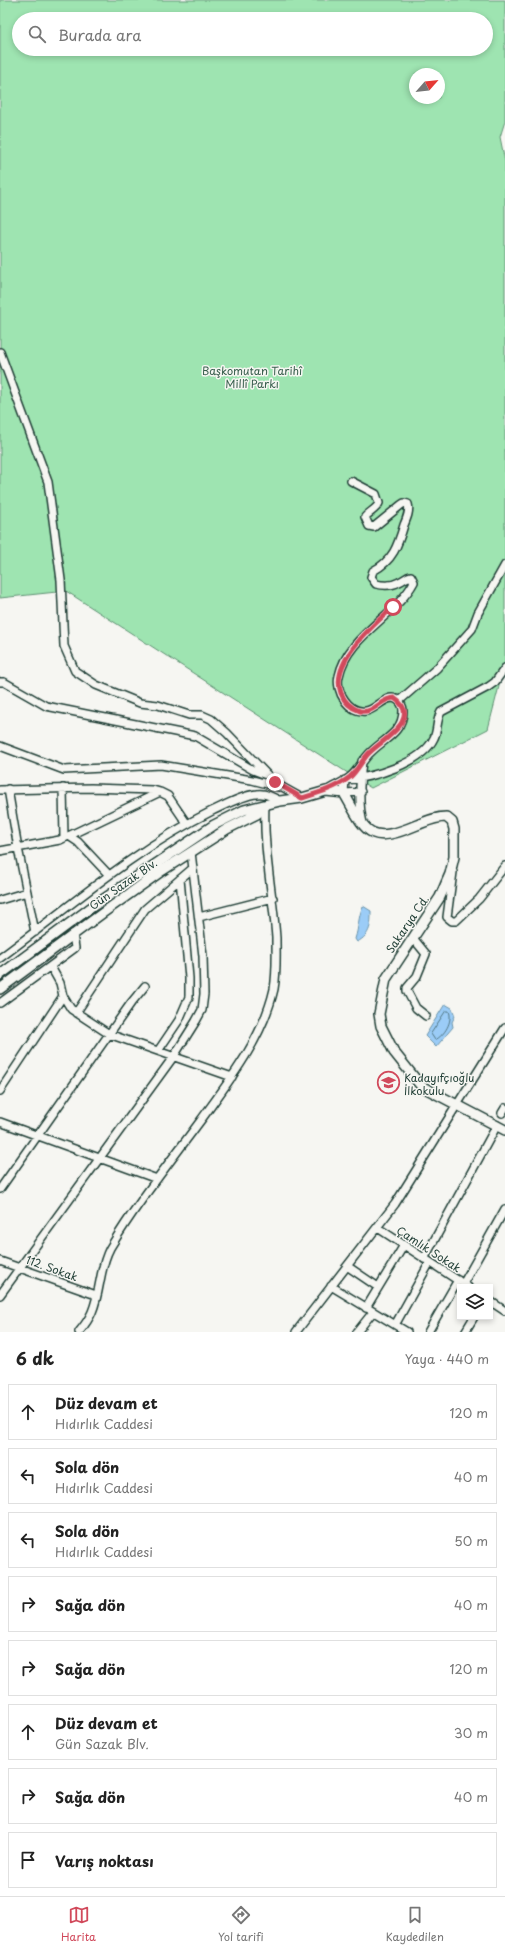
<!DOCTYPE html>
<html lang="tr">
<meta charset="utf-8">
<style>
:root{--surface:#fff;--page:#f6f6f6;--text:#222;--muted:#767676;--line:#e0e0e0;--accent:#d1495b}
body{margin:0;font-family:"Playpen Sans",sans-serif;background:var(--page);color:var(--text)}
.controls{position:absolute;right:12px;bottom:12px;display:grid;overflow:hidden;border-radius:0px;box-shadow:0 2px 6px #0003}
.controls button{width:36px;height:36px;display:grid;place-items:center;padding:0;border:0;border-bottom:1px solid var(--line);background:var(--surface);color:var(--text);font:20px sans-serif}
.compass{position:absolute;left:409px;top:68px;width:36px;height:36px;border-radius:50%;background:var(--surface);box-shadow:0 2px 6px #0003;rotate:63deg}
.stop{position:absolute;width:12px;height:12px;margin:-9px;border:3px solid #d1495b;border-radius:50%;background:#fff}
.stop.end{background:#d1495b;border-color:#fff;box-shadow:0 1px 4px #0008}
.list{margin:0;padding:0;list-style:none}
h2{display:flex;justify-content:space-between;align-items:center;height:52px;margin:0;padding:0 16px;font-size:17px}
h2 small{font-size:13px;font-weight:400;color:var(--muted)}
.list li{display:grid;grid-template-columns:26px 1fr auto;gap:12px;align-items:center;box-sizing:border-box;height:56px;margin:0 8px 8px;padding:0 8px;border:1px solid var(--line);border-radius:0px}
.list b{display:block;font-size:15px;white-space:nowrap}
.list p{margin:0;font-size:13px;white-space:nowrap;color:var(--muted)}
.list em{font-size:13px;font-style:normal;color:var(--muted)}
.icon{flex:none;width:22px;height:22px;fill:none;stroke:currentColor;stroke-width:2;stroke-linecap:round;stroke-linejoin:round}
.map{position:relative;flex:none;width:505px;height:1332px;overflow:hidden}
.search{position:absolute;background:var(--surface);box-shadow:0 2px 6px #0003;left:12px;right:12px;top:12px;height:44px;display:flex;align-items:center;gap:10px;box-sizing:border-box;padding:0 14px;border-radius:22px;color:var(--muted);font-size:15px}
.sheet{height:564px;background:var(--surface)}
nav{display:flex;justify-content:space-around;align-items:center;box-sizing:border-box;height:56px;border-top:1px solid var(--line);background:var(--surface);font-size:11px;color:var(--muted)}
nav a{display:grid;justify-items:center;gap:2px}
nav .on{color:var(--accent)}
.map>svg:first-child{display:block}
</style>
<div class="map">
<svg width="505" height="1332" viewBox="0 0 505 1332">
<rect width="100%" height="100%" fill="#f6f6f2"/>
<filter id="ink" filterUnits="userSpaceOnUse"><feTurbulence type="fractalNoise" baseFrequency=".025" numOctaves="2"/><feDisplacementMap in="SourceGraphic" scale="8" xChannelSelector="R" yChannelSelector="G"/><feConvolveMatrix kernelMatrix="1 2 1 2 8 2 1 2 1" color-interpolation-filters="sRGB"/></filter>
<g filter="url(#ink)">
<path fill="#9ee4b1" stroke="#5e9072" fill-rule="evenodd" d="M0,0H505V121L500,137L505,162V663L488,729L371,788L66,591L0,598ZM19,19H486V49H19ZM415,74H439V98H415Z"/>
<path fill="#9bccf7" stroke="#6993a9" d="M363,906L371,911C371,924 371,935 357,942L355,939C359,927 358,917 363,906Z
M445,1004L452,1008L455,1016L452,1022L453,1027L436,1047L425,1036Z"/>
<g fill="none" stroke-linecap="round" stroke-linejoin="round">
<path stroke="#517682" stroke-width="1" d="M446,1011H449C453,1021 445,1035 435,1040L431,1034Z"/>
<defs>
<path id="minor" d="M0,352L48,482L61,580L64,646L75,671L96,685L140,703L158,705L189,715H202L211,719L227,733L275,783L302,798
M0,682H4L46,706L195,736L253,770L266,775
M399,701L437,668L472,629L478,613L505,565
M0,746L64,770L161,765L252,780L279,787
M362,761C360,781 358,804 363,823
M63,788L64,838
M8,789L18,848L35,932
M0,790L91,788L153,790L160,792
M326,791C333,786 343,783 350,777C358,771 363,759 371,752C384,739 403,732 403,711C403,706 400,701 396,699C386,694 376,710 366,711C349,714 335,691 339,676C347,636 396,616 414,582L411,576C406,577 404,580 399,582C392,586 384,586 376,584L371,577L373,571C393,561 398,545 404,525C407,518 410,511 408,504L404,503L401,505L374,527L369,526L365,517C369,512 377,509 379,503L376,494L351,481
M361,792L344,793L345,780C371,778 422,764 434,738C438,730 436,721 441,712L488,687L495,682L505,668
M69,836L78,842L109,875
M0,851L60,840L160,792L168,796L187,824
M453,872L447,917L452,921H456L479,899L505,866
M0,900L27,892
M199,917L273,898
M413,938L426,954L417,976L407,988V991L416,1008L426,1016
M0,958C69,907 135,849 212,811C225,805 243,795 257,794C266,793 273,797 280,801
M63,996L71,1009L109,1034L232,1077
M0,1003L75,948L73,934
M76,1013L145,909L193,868
M158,1051L179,1020L189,997V978L180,879
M0,1091L63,996L60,983L51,967
M502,1113L505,1108
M0,1122L157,1179
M0,1189L131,1003L145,986
M378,1228L468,1287
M424,1259L497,1125
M0,1261L96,1295
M347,1266L378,1287
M463,1284L505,1209
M331,1286L407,1332
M0,1295L174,1056L196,1021L202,1010L204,994L203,956L191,852
M490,1301L505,1311
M366,1308L404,1245
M395,1325L430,1262
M79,1332C84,1326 89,1319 92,1312C101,1291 99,1268 110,1248C137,1203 170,1162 201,1120C230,1080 263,1038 274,989C277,971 276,955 276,938C273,894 263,849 265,805
M296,1332L395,1204L505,1028
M357,1332L373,1312
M428,1332L458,1280
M465,1332L474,1317"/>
<path id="major" d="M0,975L89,909L214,825L244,810L280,801L302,798L326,791L344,793C367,834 369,845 417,825C427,821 435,817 446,817L452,822L454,829V857L450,874L440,897L386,979L379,1014L381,1026L394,1052L421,1086L505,1130
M0,989L104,912L160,872L227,829L257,814L265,805"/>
</defs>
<use href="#minor" stroke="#1f3d34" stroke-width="10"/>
<use href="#major" stroke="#1f3d34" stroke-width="12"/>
<use href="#minor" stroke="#f6f6f2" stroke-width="7"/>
<use href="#major" stroke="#f6f6f2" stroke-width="9"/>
</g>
</g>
<g fill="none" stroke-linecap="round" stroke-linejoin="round" filter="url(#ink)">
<path stroke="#d1495b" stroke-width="5" d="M275,782L302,798C318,793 336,788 350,777C357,771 362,760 369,753C382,740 424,718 394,698C381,698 374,714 360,711C351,708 344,701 341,693C330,662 372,626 393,607"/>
</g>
<defs>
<symbol id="school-ring" viewBox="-11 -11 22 22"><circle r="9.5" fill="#f6f6f2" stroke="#d1495b" stroke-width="1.5"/><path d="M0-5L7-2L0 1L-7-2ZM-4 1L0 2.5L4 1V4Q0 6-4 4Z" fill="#d1495b"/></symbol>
</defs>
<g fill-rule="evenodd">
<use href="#school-ring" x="376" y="1070" width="25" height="25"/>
</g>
<g text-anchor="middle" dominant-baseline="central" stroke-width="3" stroke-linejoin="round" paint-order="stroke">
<g font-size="11" fill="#385e4d" stroke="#f6f6f2">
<text x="252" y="370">Başkomutan Tarihî<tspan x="252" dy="13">Millî Parkı</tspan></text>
</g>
<g font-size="11" fill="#1f3d34" stroke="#f6f6f2">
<text transform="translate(123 884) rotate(-35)">Gün Sazak Blv.</text>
<text transform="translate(407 924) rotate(-56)">Sakarya Cd.</text>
<text transform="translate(429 1249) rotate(33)">Çamlık Sokak</text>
<text transform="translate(52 1268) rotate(20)">112. Sokak</text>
</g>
<g font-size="11" fill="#1f3d34" stroke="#f6f6f2" text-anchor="start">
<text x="404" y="1077">Kadayıfçıoğlu<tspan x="404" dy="13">İlkokulu</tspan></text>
</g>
</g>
</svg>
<div class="controls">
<button><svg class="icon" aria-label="layers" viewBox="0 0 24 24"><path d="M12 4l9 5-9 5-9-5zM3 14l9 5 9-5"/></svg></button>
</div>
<svg class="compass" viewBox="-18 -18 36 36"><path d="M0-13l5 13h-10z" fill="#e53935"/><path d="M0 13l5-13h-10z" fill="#767676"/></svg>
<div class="stop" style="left:393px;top:607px"></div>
<div class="stop end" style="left:275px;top:782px"></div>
<div class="search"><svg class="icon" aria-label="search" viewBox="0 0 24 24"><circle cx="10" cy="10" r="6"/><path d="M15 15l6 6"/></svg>Burada ara</div>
</div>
<section class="sheet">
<h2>6 dk<small>Yaya · 440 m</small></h2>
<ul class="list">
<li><svg class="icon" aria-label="ahead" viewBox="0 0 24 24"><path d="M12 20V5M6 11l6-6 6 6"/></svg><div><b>Düz devam et</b><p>Hıdırlık Caddesi</p></div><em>120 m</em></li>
<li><svg class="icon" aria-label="left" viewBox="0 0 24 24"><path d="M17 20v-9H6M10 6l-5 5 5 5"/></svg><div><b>Sola dön</b><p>Hıdırlık Caddesi</p></div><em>40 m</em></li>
<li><svg class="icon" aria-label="left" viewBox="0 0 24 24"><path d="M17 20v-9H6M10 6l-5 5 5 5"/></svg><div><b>Sola dön</b><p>Hıdırlık Caddesi</p></div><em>50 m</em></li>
<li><svg class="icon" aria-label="right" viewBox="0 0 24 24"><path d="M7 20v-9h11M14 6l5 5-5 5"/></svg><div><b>Sağa dön</b></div><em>40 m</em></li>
<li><svg class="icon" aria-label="right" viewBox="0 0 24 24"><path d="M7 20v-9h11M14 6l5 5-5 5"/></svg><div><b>Sağa dön</b></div><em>120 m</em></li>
<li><svg class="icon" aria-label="ahead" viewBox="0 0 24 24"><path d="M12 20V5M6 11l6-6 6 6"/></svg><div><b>Düz devam et</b><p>Gün Sazak Blv.</p></div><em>30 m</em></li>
<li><svg class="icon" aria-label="right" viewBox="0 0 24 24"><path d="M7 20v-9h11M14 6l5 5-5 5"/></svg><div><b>Sağa dön</b></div><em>40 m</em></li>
<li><svg class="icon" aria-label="arrive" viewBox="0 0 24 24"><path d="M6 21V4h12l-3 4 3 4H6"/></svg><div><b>Varış noktası</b></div></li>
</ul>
</section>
<nav>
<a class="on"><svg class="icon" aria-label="map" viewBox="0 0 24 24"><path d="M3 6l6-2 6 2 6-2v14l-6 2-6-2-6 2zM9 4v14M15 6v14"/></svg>Harita</a>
<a><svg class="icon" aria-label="directions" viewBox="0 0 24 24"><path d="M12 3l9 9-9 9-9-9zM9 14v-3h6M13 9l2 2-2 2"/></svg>Yol tarifi</a>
<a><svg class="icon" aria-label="saved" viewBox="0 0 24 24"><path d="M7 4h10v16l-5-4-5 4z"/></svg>Kaydedilen</a>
</nav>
